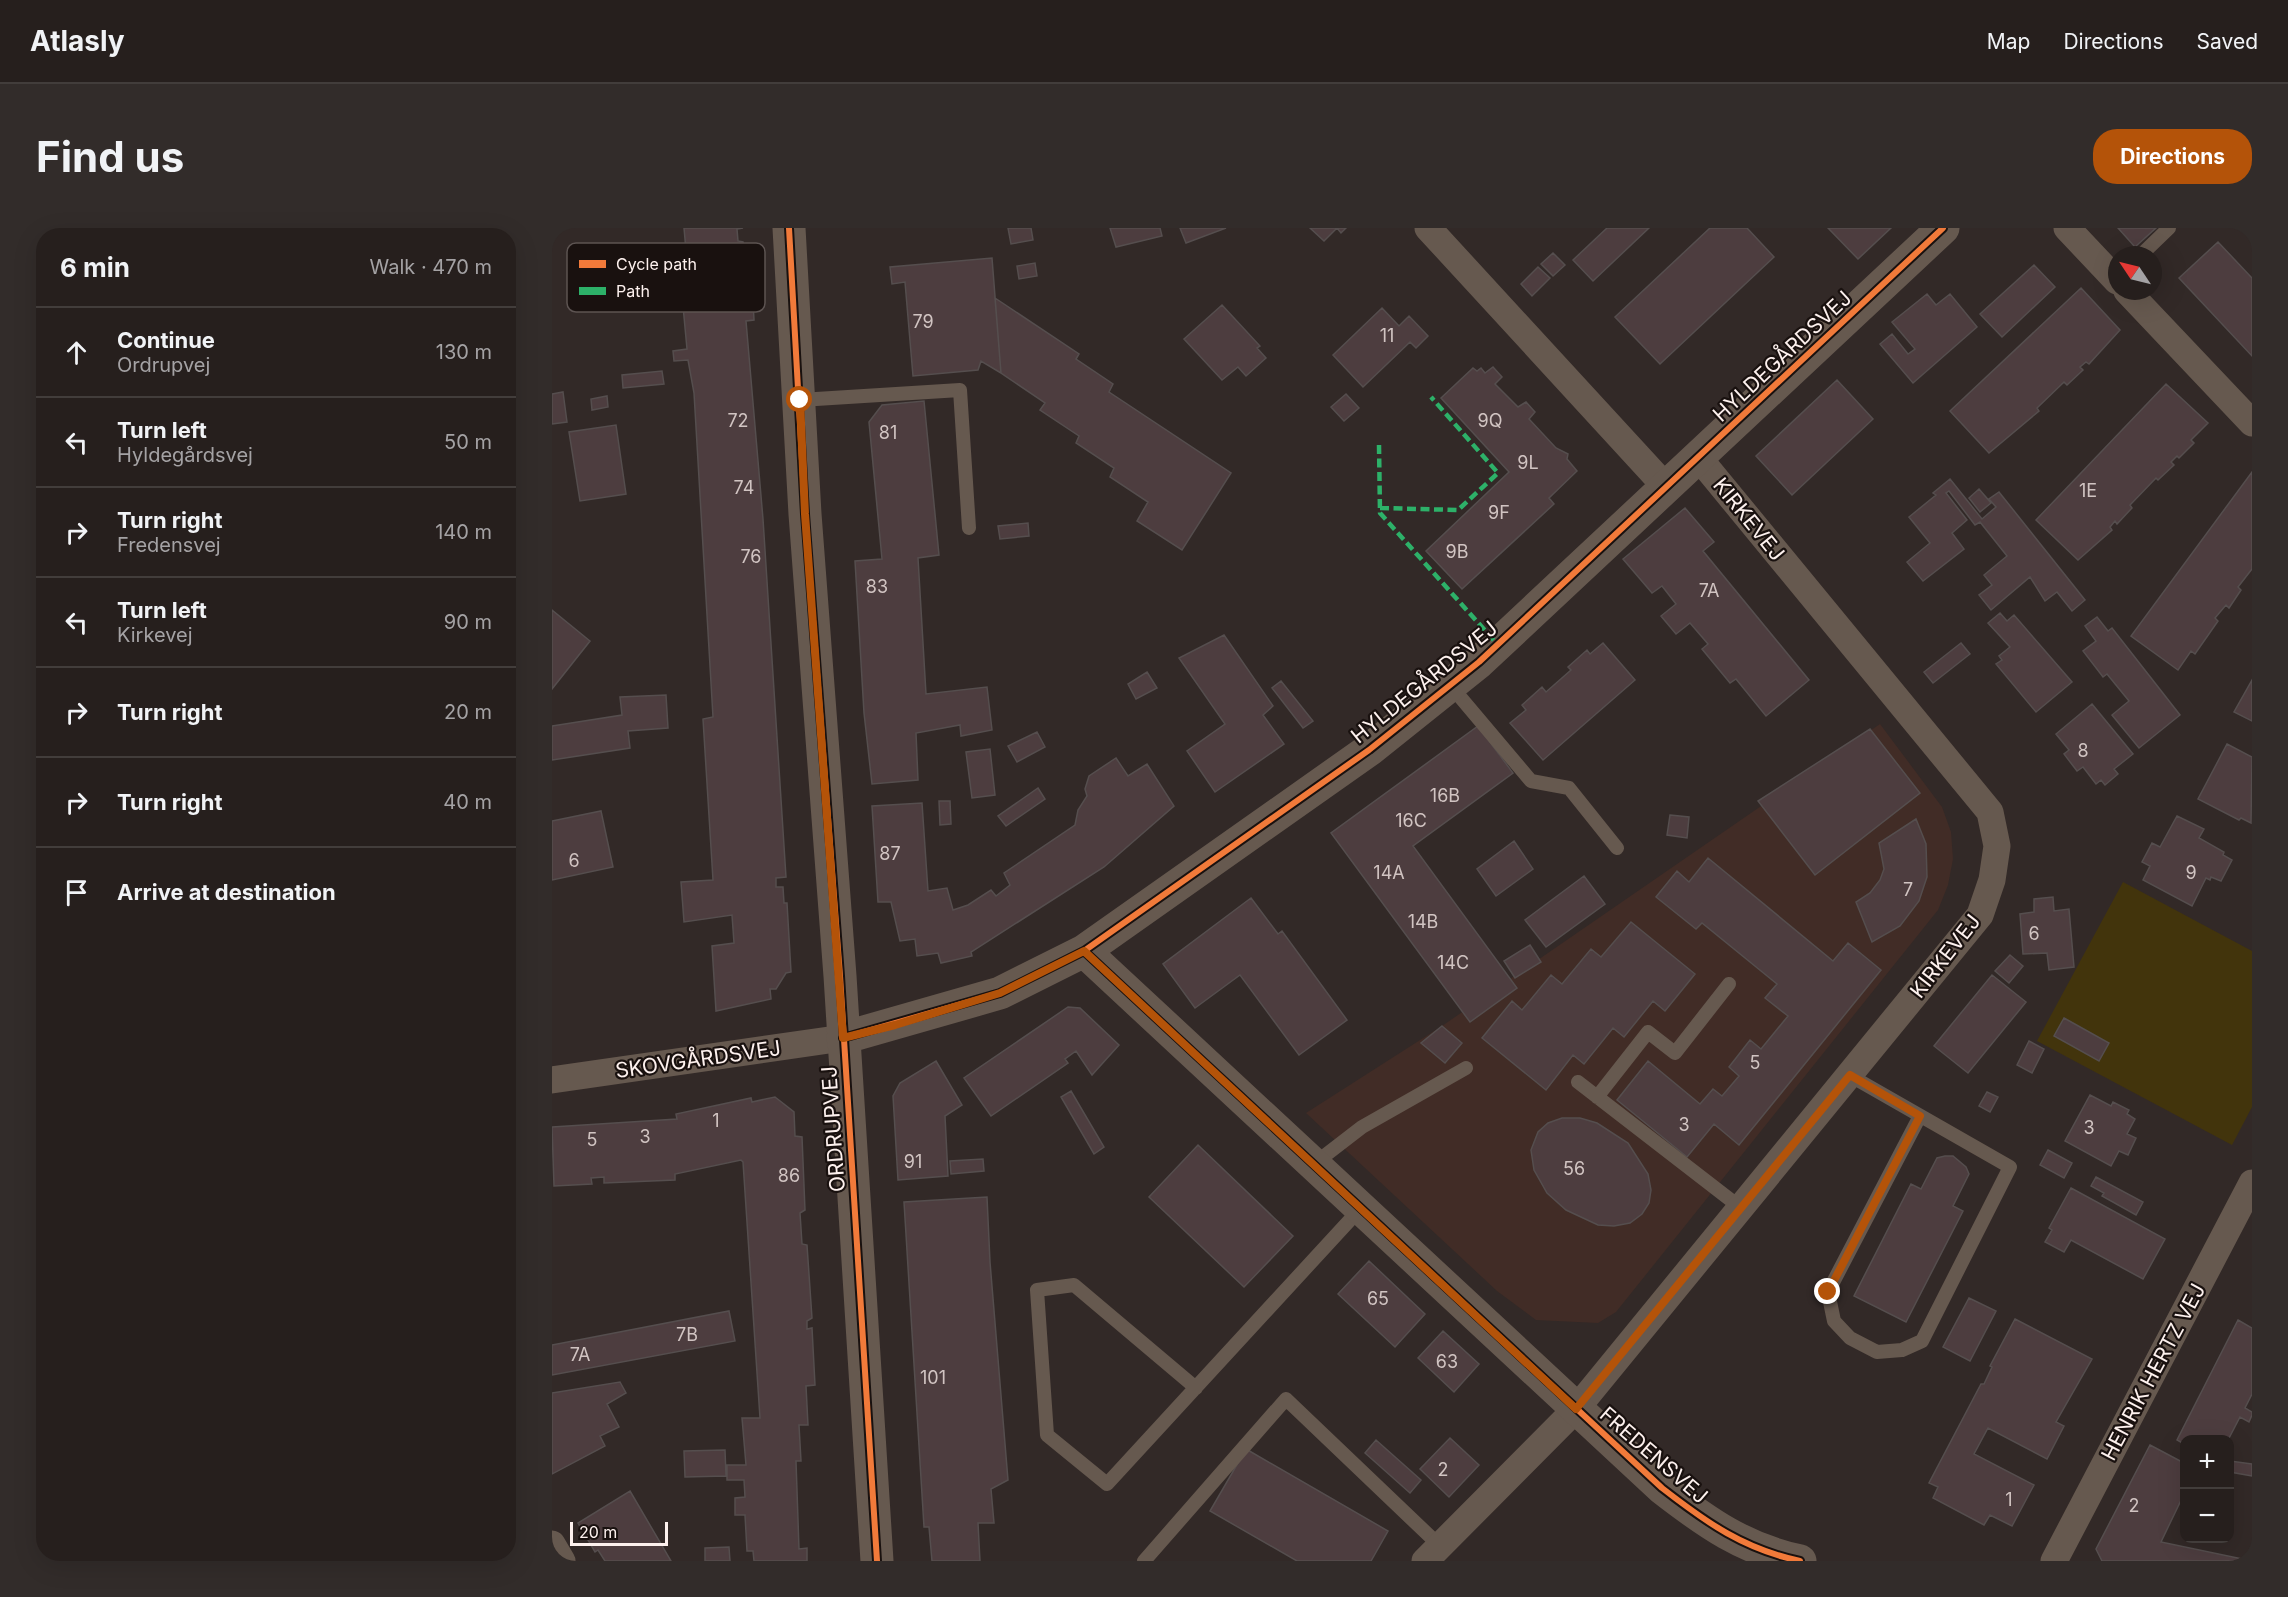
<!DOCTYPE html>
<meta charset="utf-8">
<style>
:root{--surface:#261f1d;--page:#322c2a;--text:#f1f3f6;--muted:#a4a2a4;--line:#423d3b;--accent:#b45309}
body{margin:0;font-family:Inter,sans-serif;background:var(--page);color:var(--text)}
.controls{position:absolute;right:18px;bottom:18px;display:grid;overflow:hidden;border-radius:12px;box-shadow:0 6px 24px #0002}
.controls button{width:54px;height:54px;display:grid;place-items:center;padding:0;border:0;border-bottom:2px solid var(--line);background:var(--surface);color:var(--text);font:30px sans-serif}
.compass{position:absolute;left:1556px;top:18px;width:54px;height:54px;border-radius:50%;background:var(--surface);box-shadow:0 6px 24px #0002;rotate:305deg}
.scale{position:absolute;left:18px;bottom:15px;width:98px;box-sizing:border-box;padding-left:6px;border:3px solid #fdf1ee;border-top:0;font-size:16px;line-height:21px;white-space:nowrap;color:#fdf1ee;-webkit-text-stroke:4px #19110f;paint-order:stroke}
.stop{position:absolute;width:18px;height:18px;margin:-14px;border:4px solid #b45309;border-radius:50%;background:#fff}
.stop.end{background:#b45309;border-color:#fff;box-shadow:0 2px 6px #0008}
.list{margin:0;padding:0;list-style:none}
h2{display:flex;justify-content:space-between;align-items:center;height:78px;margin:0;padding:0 24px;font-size:26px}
h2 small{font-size:20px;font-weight:400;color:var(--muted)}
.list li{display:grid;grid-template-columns:39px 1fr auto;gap:18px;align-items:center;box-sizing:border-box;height:90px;padding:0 24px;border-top:2px solid var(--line)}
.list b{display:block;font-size:22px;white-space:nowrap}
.list p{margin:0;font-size:20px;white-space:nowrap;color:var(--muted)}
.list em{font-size:20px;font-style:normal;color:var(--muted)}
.icon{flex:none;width:33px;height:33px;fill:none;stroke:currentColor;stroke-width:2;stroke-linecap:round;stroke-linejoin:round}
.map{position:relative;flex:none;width:1700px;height:1333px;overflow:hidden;border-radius:24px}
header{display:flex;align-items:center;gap:36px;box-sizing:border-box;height:84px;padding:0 30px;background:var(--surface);border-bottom:2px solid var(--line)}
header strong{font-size:28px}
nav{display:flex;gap:33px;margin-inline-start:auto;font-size:21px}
.intro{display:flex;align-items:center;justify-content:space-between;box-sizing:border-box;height:144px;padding:0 36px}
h1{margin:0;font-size:42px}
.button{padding:15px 27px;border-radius:24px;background:var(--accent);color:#fff;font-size:21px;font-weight:700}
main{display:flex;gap:36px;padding:0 36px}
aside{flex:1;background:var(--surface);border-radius:24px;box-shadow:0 6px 24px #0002}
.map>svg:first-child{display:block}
</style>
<header>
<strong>Atlasly</strong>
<nav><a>Map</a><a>Directions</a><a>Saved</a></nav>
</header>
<div class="intro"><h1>Find us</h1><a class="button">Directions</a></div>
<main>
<aside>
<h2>6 min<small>Walk · 470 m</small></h2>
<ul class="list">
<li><svg class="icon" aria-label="ahead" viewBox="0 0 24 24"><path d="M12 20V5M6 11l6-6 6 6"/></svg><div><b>Continue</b><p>Ordrupvej</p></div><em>130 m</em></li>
<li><svg class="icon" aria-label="left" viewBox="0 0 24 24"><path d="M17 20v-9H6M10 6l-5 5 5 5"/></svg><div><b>Turn left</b><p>Hyldegårdsvej</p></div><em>50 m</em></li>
<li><svg class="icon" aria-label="right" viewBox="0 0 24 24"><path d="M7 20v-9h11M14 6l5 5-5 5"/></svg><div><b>Turn right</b><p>Fredensvej</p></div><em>140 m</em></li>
<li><svg class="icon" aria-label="left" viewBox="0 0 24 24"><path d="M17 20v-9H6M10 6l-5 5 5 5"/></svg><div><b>Turn left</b><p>Kirkevej</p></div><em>90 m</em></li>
<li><svg class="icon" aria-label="right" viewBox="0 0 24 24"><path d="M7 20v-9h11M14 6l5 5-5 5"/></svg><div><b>Turn right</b></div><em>20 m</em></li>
<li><svg class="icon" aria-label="right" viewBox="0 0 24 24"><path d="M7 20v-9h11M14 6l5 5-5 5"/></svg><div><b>Turn right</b></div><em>40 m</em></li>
<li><svg class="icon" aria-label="arrive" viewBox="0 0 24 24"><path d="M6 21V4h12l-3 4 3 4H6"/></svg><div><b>Arrive at destination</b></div></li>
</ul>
</aside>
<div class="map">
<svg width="1700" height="1333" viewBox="0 0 1700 1333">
<rect width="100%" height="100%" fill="#322927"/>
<path fill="#412c26" d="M1328,496L1390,579L1399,604L1401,631L1396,657L1386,682L1064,1084L1046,1095L984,1092L945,1063L754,885L890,798Z"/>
<path fill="#42340c" d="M1571,654L1700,723V879L1680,917L1485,813Z"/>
<path fill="#4d3d3f" stroke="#554e4e" stroke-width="1.5" d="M132,0H191L185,1L186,13L191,14L192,24L187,25L192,73H201L202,92L194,93L211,291L234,649L224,650V659H231L232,675H235L239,744L234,745L224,761H218L219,771L164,783L160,718L182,715L180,687L132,694L129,654L161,652L151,491L161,489L142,165L136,132L122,133L121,123L135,121L131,78L118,79L117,70L130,68L129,46L136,45Z
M456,0H479L481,12L459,16Z
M558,0H608L610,8L564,19Z
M628,0H674L634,15Z
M758,0H794L789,5L785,0L772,13Z
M1055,0H1097L1041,53L1021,32Z
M1158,0H1195L1222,29L1108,136L1063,89Z
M1276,0H1339L1306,31Z
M1566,0H1604L1583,19Z
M1666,14L1700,50V128L1627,50Z
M1001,25L1013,37L1001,48L989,36Z
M440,30L449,145L429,133L426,142L361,148L353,54L340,56L338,39Z
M483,35L485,48L467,51L465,38Z
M1482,37L1503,59L1450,109L1428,86Z
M986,39L998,50L980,68L969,56Z
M1529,60L1568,102L1537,136L1534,134L1528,139L1531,142L1515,157L1512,154L1485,180L1487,183L1437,225L1398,183Z
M1375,66L1384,77L1398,66L1425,99L1361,155L1328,116L1340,106L1356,126L1363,121L1340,94Z
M443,70L527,126L524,131L561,156L557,164L679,245L630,322L585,293L596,274L558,249L562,240L524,215L527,208L488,182L493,175L449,145Z
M670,77L708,118L705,120L714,130L694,148L686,139L670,152L632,111Z
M830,80L847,98L857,88L876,108L864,120L858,114L811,159L781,127Z
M941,139L950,149L943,156L966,179L974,174L983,184L977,191L1004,220L1016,226L1015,231L1025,243L997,270L1002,276L910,361L874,323L957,244L889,170L921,140L925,143L929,140L933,145Z
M110,143L112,156L71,160L70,147Z
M1285,152L1321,191L1240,267L1204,228Z
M1614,156L1656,195L1639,212L1642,215L1627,230L1625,228L1619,234L1622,237L1606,252L1604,250L1578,277L1580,280L1565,296L1563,293L1558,299L1560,302L1526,332L1484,292Z
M11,164L15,194L0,196V166Z
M794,166L807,180L792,193L779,179Z
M55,168L56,179L40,182L39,171Z
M372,173L387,327L366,330L374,466L435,459L440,502L409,508L408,497L364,505L366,552L320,556L312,485L303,333L330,331L317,194L330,177Z
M64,197L74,266L28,273L17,204Z
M1700,244V341L1686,359L1689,362L1677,380L1674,377L1663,390L1666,393L1643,426L1639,423L1626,442L1579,408Z
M1398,251L1430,291L1444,279L1437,271L1447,264L1533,372L1520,383L1505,364L1493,373L1478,349L1439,382L1427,367L1440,357L1432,347L1455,328L1428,294L1423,297L1397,263L1394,265L1415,292L1400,305L1412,321L1371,353L1355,334L1378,315L1357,289L1384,267L1381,265Z
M1427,261L1439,275L1428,284L1417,270Z
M1133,280L1162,314L1151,323L1257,452L1214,488L1184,451L1178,455L1150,421L1156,416L1138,395L1124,406L1109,388L1124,376L1110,358L1100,365L1071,331Z
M476,295L477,308L448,311L446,298Z
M0,382L38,413L0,461Z
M1448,385L1455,393L1462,387L1520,454L1484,484L1444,436L1450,432L1447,428L1458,419L1436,395Z
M1545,389L1556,403L1560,400L1628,487L1587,520L1560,487L1577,473L1555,446L1551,449L1531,423L1544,413L1533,398Z
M672,407L721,478L711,487L732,516L663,564L635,523L673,496L627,430Z
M1051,415L1083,452L991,532L958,495L974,482L970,477L990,459L994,464L1019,442L1016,439L1035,422L1038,426Z
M1409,415L1418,426L1381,455L1372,444Z
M595,444L605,460L584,471L576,456Z
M1700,452V493L1682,484Z
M729,453L761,493L751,500L720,460Z
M114,467L116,500L76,503L78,520L0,532V498L70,487L68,469Z
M1540,476L1581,526L1562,541L1566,546L1553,557L1549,552L1544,556L1531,539L1525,543L1512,526L1517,522L1504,506Z
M926,498L961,545L861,618L965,760L918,794L779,605Z
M1318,501L1368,565L1263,647L1206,573Z
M485,504L493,519L465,534L456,518Z
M1675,516L1700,529L1699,595L1689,590L1687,592L1646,571Z
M438,521L443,567L420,570L414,524Z
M564,530L576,548L595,536L622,578L552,639L419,724L420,728L389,735L386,725L365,728L363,711L348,713L339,674H326L320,578L370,575L376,663L395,660L401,682L416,677L439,662L444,668L458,657L452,645L523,597L526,582L535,568L533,561L537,548Z
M486,560L493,571L454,598L446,588Z
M387,573H398L399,596L388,597Z
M49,583L61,639L0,652V593Z
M1118,587L1137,589L1135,610L1115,607Z
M1625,588L1652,601L1647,610L1672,624L1671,627L1680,632L1669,653L1659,649L1658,652L1654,650L1640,678L1591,652L1598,638L1590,634L1600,615L1608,619Z
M1364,591L1374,616L1375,649L1367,673L1348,698L1320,714L1304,674L1318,665L1328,652L1332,641L1327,615Z
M962,613L981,641L944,668L925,641Z
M1156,630L1281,733L1296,715L1329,742L1187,917L1162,896L1135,929L1065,872L1096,833L1148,876L1161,861L1170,868L1187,848L1177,839L1198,812L1209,821L1236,788L1213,770L1225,756L1150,695L1144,701L1104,669L1125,643L1137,654Z
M1032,648L1053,676L994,719L973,692Z
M1501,669L1502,683L1517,681L1522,739L1497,742L1495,725L1471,726L1468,686L1482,684V671Z
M699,670L726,706L730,703L795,792L747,827L688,747L643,780L611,736Z
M1079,694L1143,746L1113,783L1101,773L1072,809L1061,800L1032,836L1021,827L994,862L930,810L960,773L970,782L999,747L1010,756L1039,721L1049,729Z
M978,717L989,734L963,750L952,733Z
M1458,727L1471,738L1457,755L1443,743Z
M1440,747L1474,774L1416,845L1382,818Z
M516,779L528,780L567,817L540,847L524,823L513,831L516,835L439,888L412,850Z
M1512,790L1557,815L1547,833L1502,808Z
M890,798L910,815L893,835L869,815Z
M1477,813L1492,821L1480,845L1465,837Z
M384,833L410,877L393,888L396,948L346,952L341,868L348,855Z
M519,863L552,919L542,926L509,869Z
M1435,864L1446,869L1438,884L1427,878Z
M1538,867L1559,878L1561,874L1577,882L1575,886L1583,891L1575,906L1584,910L1576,927L1567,923L1559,938L1513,913Z
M223,869L242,884L243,908L250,909L253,982L248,985L250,1016L255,1017L260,1090L255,1093V1101L260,1100L263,1157L254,1158L256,1197H247L249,1233H244L247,1321L255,1320V1333H202L201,1323H195L193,1287H183V1270L193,1269L192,1252H175V1237H194L190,1190H208L191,934L189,932L123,946V952L52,955V949L39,950L40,956L2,958L0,899L125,891L124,886L199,870L200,874Z
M1010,890H1028L1045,895L1076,915L1096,946L1099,962L1097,975L1090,986L1078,995L1062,998L1046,997L1014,982L995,965L982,942L979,922L986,904L996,895Z
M646,917L741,1008L692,1059L597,969Z
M1496,922L1520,935L1512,950L1488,937Z
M1393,928H1401L1414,939L1417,946L1401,978L1411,983L1354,1094L1302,1068L1359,956L1369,961L1385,930Z
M431,931L432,943L399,946L398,933Z
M1544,949L1591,974L1584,987L1550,968L1552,965L1539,958Z
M1519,960L1613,1011L1591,1051L1519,1012L1512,1024L1493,1014L1500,1002L1497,1000Z
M435,969L438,1034L456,1252L439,1261L442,1295H426L428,1333H380L377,1299H372L352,974Z
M817,1033L873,1086L843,1119L786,1066Z
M1417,1070L1444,1083L1418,1133L1391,1119Z
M177,1083L183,1113L0,1147V1117Z
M1463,1091L1540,1131L1504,1194L1512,1198L1495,1231L1436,1200L1422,1226L1482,1257L1460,1298L1438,1287L1432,1297L1381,1270L1386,1259L1377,1255L1429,1156H1432L1440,1139L1438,1138Z
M1686,1092L1700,1100V1166L1693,1180L1700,1184V1187L1697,1194L1688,1189L1676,1212H1632V1216L1625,1212Z
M891,1103L927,1136L902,1164L866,1130Z
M68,1154L74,1165L55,1176L67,1199L48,1208L53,1218L0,1246V1165Z
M898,1210L927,1237L897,1269L868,1241Z
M824,1212L869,1252L858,1265L813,1225Z
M1598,1217L1632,1235V1266L1609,1314L1700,1333H1550L1544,1321Z
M694,1221L836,1303L819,1333H745L658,1283Z
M173,1222L174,1248L133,1249L132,1223Z
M1678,1233L1700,1236V1248L1678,1244Z
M78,1263L119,1333H53L46,1322L43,1324L26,1295Z
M177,1319L178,1333H153V1320Z"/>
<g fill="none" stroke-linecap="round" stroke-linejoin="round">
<path stroke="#66594f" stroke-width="14" d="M1589,27L1617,0
M248,172L408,162L417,300
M898,457L979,553L1017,560L1065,620
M1297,847L1458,939L1370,1113L1350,1122L1325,1124L1298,1110L1282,1093L1276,1064L1368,888
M1026,854L1189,980
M1045,869L1096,804L1123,825L1177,756
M762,936L810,899L914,840
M644,1160L522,1057L485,1062L495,1207L555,1256L809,980
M592,1333L734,1171L888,1318"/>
<path stroke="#66594f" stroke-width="27" d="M876,0L1114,259
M1515,0L1565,53
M1575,63L1700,195
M0,852L291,810
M0,1316L10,1333
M873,1333L1024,1181L1428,687L1440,652L1445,618L1438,584L1146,229
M1502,1333L1700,955"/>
<path stroke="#66594f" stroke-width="33" d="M237,0L253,286L288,748L325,1333
M532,723L1110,1260C1155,1295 1192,1321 1248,1333
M291,810L448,765L532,723L817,522L927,434L1391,0"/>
<path stroke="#2db169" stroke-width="4.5" stroke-dasharray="9 4.5" stroke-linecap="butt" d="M827,217L828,285L946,417
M828,280L906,282L946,245L879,169"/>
<defs>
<path id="cycleway" d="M237,0L253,286L288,748L325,1333
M532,723L1110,1260C1155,1295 1192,1321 1248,1333
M291,810L448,765L532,723L817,522L927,434L1391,0"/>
</defs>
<use href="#cycleway" stroke="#19110f" stroke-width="10"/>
<use href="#cycleway" stroke="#f17a3a" stroke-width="6"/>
</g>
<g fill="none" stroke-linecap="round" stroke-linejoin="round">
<path stroke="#b45309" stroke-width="8" d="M248,172L253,286L291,810L343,797L448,765L532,723L1024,1181L1298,847L1368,888L1276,1064"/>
</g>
<g text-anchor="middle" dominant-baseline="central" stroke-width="4.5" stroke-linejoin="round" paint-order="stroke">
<g font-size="18" fill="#d1c4c2">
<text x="371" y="93">79</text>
<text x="835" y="107">11</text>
<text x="186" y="192">72</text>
<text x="938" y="192">9Q</text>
<text x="336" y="204">81</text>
<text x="976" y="234">9L</text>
<text x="192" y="259">74</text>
<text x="1536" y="262">1E</text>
<text x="947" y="284">9F</text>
<text x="905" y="323">9B</text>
<text x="199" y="328">76</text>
<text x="325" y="358">83</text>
<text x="1157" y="362">7A</text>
<text x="1531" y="522">8</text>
<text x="893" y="567">16B</text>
<text x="859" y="592">16C</text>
<text x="338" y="625">87</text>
<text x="22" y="632">6</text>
<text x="837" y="644">14A</text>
<text x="1639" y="644">9</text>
<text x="1356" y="661">7</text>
<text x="871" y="693">14B</text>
<text x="1482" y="705">6</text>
<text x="901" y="734">14C</text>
<text x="1203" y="834">5</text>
<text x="164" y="892">1</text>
<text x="1132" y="896">3</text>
<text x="1537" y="899">3</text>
<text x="93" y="908">3</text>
<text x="40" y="911">5</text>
<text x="361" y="933">91</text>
<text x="1022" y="940">56</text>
<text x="237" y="947">86</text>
<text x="826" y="1070">65</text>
<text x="135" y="1106">7B</text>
<text x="28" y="1126">7A</text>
<text x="895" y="1133">63</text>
<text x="381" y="1149">101</text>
<text x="891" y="1241">2</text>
<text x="1457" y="1271">1</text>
<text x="1582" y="1277">2</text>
</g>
<g font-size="21" fill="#fdf1ee" stroke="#19110f">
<text transform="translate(1230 128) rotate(-43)">HYLDEGÅRDSVEJ</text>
<text transform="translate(1197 291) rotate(51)">KIRKEVEJ</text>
<text transform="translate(872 454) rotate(-39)">HYLDEGÅRDSVEJ</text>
<text transform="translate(1393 728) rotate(-52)">KIRKEVEJ</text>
<text transform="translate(146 831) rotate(-8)">SKOVGÅRDSVEJ</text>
<text transform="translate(281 901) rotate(-94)">ORDRUPVEJ</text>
<text transform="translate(1601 1144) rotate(-62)">HENRIK HERTZ VEJ</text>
<text transform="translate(1102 1227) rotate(41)">FREDENSVEJ</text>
</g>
</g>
<rect x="15" y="15" width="198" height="69" rx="9" fill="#19110f" stroke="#5d5452" stroke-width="1.5"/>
<rect x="27" y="32" width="27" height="8" fill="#f17a3a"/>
<rect x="27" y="59" width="27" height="8" fill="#2db169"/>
<g font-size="16" fill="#fdf1ee">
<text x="64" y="42">Cycle path</text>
<text x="64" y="69">Path</text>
</g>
</svg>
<div class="controls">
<button>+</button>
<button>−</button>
</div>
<svg class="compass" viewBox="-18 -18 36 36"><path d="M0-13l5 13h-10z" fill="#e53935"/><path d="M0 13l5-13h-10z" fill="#a4a2a4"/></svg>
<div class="scale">20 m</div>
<div class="stop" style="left:248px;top:172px"></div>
<div class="stop end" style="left:1276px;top:1064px"></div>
</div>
</main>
